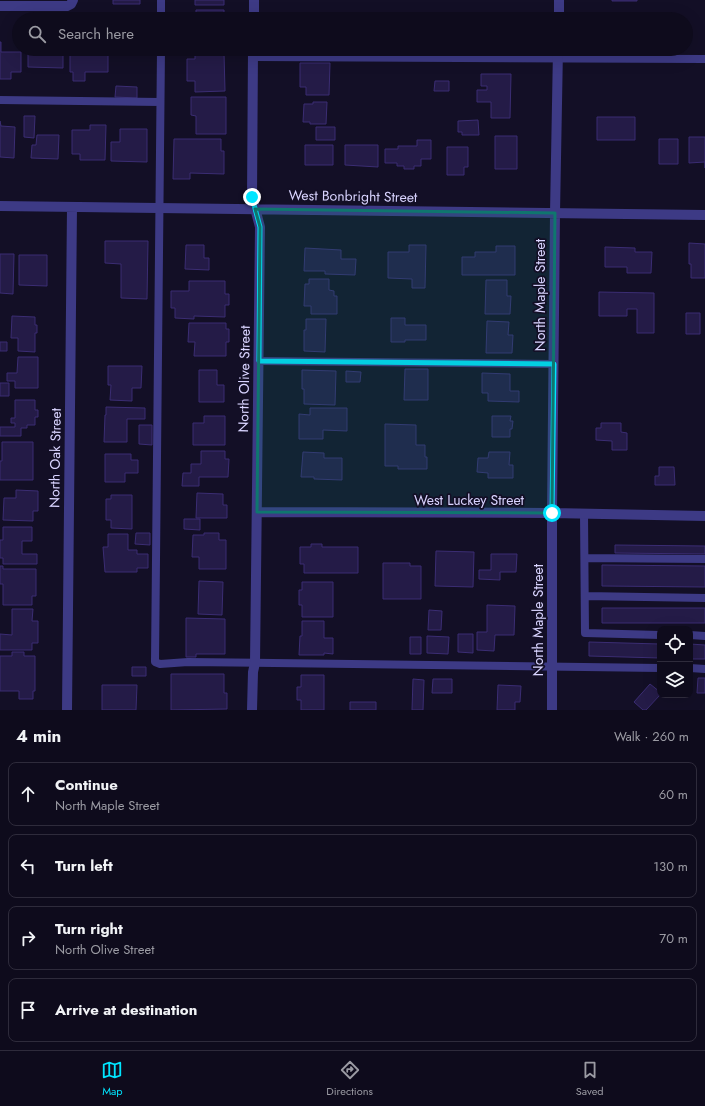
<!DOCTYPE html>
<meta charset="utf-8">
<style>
:root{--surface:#0e0b1c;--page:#1c1929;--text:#f1f3f6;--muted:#9b9ba3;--line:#2e2b3b;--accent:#00e5ff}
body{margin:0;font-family:Jost,sans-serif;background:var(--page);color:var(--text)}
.controls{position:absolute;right:12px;bottom:12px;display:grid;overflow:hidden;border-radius:8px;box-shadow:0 4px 16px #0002}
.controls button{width:36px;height:36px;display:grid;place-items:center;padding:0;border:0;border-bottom:1px solid var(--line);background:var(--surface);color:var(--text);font:20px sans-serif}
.stop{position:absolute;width:12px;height:12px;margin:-9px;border:3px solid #00e5ff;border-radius:50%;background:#fff}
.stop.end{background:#00e5ff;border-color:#fff;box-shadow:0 1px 4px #0008}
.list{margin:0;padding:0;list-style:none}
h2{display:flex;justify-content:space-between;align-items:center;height:52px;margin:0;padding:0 16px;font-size:17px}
h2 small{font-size:13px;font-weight:400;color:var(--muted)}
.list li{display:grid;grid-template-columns:26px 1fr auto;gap:12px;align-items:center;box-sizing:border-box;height:64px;margin:0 8px 8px;padding:0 8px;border:1px solid var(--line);border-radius:8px}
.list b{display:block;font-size:15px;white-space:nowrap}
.list p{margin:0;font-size:13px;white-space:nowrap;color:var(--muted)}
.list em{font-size:13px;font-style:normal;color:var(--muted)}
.icon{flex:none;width:22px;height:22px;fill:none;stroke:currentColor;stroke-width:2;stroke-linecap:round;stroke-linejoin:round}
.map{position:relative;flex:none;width:705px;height:710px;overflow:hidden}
.search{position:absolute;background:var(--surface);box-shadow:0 4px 16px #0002;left:12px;right:12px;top:12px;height:44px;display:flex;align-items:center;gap:10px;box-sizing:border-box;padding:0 14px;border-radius:22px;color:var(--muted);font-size:15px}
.sheet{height:340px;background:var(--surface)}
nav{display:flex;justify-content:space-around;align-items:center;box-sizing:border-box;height:56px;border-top:1px solid var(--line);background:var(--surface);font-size:11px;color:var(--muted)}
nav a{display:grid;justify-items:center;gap:2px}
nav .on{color:var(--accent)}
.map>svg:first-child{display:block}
</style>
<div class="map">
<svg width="705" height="710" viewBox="0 0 705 710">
<rect width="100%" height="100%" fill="#130f26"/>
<path fill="#241b47" stroke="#3b2d73" d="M113,0H140V4H113Z
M195,0H224V5H195Z
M612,0H637V1H612Z
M196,10H224V19H196Z
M489,13L513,14V19H489Z
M614,17H632V19H614Z
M0,42H1V52H21V72H11V79H0Z
M28,49H63V68L28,67Z
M70,49H95V52H108V72H85V81H73V72H70Z
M402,49H419V50H402Z
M195,53H224L225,91L195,92V81H187V59H195Z
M300,63H330L329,95H306V87H300Z
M481,74H511L510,118H491V102H477V90H487V86H481Z
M435,81H449V91H434Z
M116,86L137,87V98L115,97Z
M191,97H226V134H196V116L191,115Z
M313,102H327L326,124H310V122H303L304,104H313Z
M24,116H35L34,138L24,137Z
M597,117H635V140H597Z
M478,120L479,135H462V132H458V121Z
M0,121L1,126L15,127L14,158L0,157Z
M90,125H106L105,160H80V154H72V130H90Z
M316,127H335V140H316Z
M120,129H147V162L111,161V142H120Z
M37,135H59L58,159L31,158L32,145H36Z
M495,136H517V169H495Z
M689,137H705V168V162L689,163Z
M174,139H221V151H224V174L190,173V179H173Z
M659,139H678V164H659Z
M417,140H431V159H421V166H414V169H404V166H397V163H385V149H398V146H417Z
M305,145H333V165H305Z
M345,145H378V167L345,165Z
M447,147H468V167H464V175H447Z
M105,241H148L147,299L121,298V264L105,263Z
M689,243L705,244V278H691V264H689Z
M186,245H204V258H209V270L185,269Z
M409,245H426L425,288H412V279L388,278V252H409Z
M496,246H515V275H462V257H475V252H496Z
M605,247L635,248V252H652L651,273H627V267H605Z
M305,248L341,250V259H356L355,275L325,274V271H304Z
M0,254H14L13,294L0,293Z
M19,255H47V286L19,285Z
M309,279H329V290L334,291V296H337V314H311V306H304L305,284H309Z
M486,280H507V296H511L510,314H485Z
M189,281H225V294H229V305H225V317L194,316V319L175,318V308H171V291H189Z
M599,292L654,293V333H637V309H627V316H599Z
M686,313H700V334H686Z
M12,316L35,317V325H37V333H35V352L18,351V338H11Z
M391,318H405V325H426V340H405V342H391Z
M306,319H326L325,352L304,351V330H306Z
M487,321L509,322L508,335H513L512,353H486Z
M189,323H226V329H229V342H226V356H194L195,342H188Z
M0,342H7V351H0Z
M18,357H38V388H15V381H7V373H17Z
M108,366H142L141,388H132V401L110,400L111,385H108Z
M405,369H428V400H404Z
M199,370H217V385H224V402H199Z
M302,370L336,371L335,405L304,404V389H302Z
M346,371L361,372L360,382H346Z
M482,373L510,374V391H519V402L488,401V393H482Z
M0,383H9V396H0Z
M15,400H35V410H38V417H35V425H27V428H21V436H0V427H15V423H11V418H15Z
M106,407L145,408V419H127V442H104L105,415H106Z
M310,408H347V431L323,430V439H299V414L310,415Z
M204,416H225V445H193V423H204Z
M492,416H511L510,421H513L512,429H510V437H492Z
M601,423H621V432L627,433V450H612V441L596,440V428H601Z
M385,424L416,425V445H425V457H427V469H398V466H385Z
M139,425H152V445L139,444Z
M2,442H33V480H0V461H2Z
M201,451H225V459H229L228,477H199V486H182L183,473H191V464H201Z
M303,452L324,453V458H342V480L314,479V477H301Z
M489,452H510L509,465H513V478H488V473L477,472L478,458H488Z
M105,454H131V460H138V473H125V482H105Z
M659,467H674L675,485H655V476H659Z
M16,490L38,491V511H33V521L3,520L4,498H16Z
M197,493L223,494V505H227V518H196Z
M111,495H132V529L111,528V520H106V499H111Z
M184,519H200V530L184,529Z
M3,527H32V541H22V554H37V564H3V558H0V540H3Z
M136,533H150V545L135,544Z
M204,533H219V540H226V569H199V557H192L193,535H204Z
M108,534H128V550H137V554H148V568H137V572H105L103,547H108Z
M311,544H322V547H358V573H304V564H300V547H311Z
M615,545L705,546V554L615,553Z
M436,551L474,552L473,587L435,586Z
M491,554H517L516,572H500V580L479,579V570H491Z
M383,563H410V566H421V599H383Z
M602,565L705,566V587L602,586Z
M0,566H3V569H36V596H32V605H3V584H0Z
M199,581L223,582L222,615L198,614Z
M302,582H333V617H302V605H299V590H302Z
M487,605L515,606L514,635H495L494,651L477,650V632H487Z
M602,608H705V623H602Z
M12,609H33L32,621H38V643H32V650H0V634L12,635Z
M429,610L442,611L441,630H428Z
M186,618L225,619V654H196V657H186Z
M302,621H324V638H333V654L324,653V655H299L300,636H302Z
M458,634H473V653L458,652Z
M427,636L449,637L448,654L427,653Z
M410,637H421V654H410Z
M589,642L660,644V658L589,656Z
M690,644L705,645V659H690Z
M12,652H24V656H35V691H33V699H19V691H0V656H12Z
M132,667H146V676H132Z
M171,674H224V693H227V709L171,710Z
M301,675H324V710H301V700H297V687H301Z
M690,677H691V692H690Z
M698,678H705V693H697Z
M413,679L424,680L423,710H412Z
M433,679H452V693H432Z
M650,684L660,692V695L646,710H643L634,702Z
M102,685H137L136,710H102Z
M498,685L521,686L520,702H515V710H497Z
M350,702H376V710H350Z"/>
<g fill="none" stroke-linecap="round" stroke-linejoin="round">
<path stroke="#3d3a85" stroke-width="8" d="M161,19V0
M161,49L155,662L160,664L188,662L660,668
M253,57L705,59
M0,100L160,102
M259,361L554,364
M584,514L585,633L660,635
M585,558L705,559
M585,596L705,598
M690,635L705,636
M690,668L705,669"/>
<path stroke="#3d3a85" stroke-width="10" d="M0,6H67L71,4L73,0
M254,19V0
M559,19V0
M0,206L705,215
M257,512L552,513L705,516
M67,710L72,207
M252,710L253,672L255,663L260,227L252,197L253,49
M552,710V513L555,213L558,49"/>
</g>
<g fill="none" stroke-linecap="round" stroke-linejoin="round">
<path stroke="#00e5ff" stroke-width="5" d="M252,197L260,227L259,361L554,364L552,513"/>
</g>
<path fill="#0f766e" fill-opacity="0.2" stroke="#0f766e" stroke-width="3" stroke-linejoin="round" d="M255,209L555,213L552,513L257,512L260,227Z"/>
<g text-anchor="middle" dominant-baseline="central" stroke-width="3.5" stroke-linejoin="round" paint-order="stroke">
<g font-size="14" fill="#d9d4ff" stroke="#130f26">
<text transform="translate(353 196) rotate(1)">West Bonbright Street</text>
<text transform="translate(540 295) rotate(-90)">North Maple Street</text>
<text transform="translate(244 379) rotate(-89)">North Olive Street</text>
<text transform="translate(55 458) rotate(-89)">North Oak Street</text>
<text x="469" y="500">West Luckey Street</text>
<text transform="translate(538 620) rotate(-90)">North Maple Street</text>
</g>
</g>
</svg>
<div class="controls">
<button><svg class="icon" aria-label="locate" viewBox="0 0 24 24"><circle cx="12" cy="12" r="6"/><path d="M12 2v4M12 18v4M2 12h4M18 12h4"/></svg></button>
<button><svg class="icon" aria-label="layers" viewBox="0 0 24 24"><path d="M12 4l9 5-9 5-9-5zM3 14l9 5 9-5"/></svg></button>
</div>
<div class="stop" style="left:552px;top:513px"></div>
<div class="stop end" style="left:252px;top:197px"></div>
<div class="search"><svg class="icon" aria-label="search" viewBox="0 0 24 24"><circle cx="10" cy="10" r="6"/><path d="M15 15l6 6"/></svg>Search here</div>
</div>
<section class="sheet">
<h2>4 min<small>Walk · 260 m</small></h2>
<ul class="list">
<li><svg class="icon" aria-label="ahead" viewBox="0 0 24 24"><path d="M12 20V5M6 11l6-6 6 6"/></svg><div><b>Continue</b><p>North Maple Street</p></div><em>60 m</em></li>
<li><svg class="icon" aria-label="left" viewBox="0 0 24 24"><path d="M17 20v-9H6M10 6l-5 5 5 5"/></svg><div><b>Turn left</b></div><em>130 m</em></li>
<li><svg class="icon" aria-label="right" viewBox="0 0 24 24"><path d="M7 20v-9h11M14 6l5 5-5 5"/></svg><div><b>Turn right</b><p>North Olive Street</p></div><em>70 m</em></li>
<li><svg class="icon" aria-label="arrive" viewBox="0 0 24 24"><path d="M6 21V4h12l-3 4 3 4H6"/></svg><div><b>Arrive at destination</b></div></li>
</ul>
</section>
<nav>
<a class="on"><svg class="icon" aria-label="map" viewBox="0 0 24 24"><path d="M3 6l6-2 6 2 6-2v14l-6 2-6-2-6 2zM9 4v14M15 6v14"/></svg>Map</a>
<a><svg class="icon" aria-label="directions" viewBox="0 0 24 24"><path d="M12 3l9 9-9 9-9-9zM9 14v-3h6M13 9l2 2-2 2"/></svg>Directions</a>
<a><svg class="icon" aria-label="saved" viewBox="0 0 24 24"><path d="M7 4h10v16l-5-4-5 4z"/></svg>Saved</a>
</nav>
